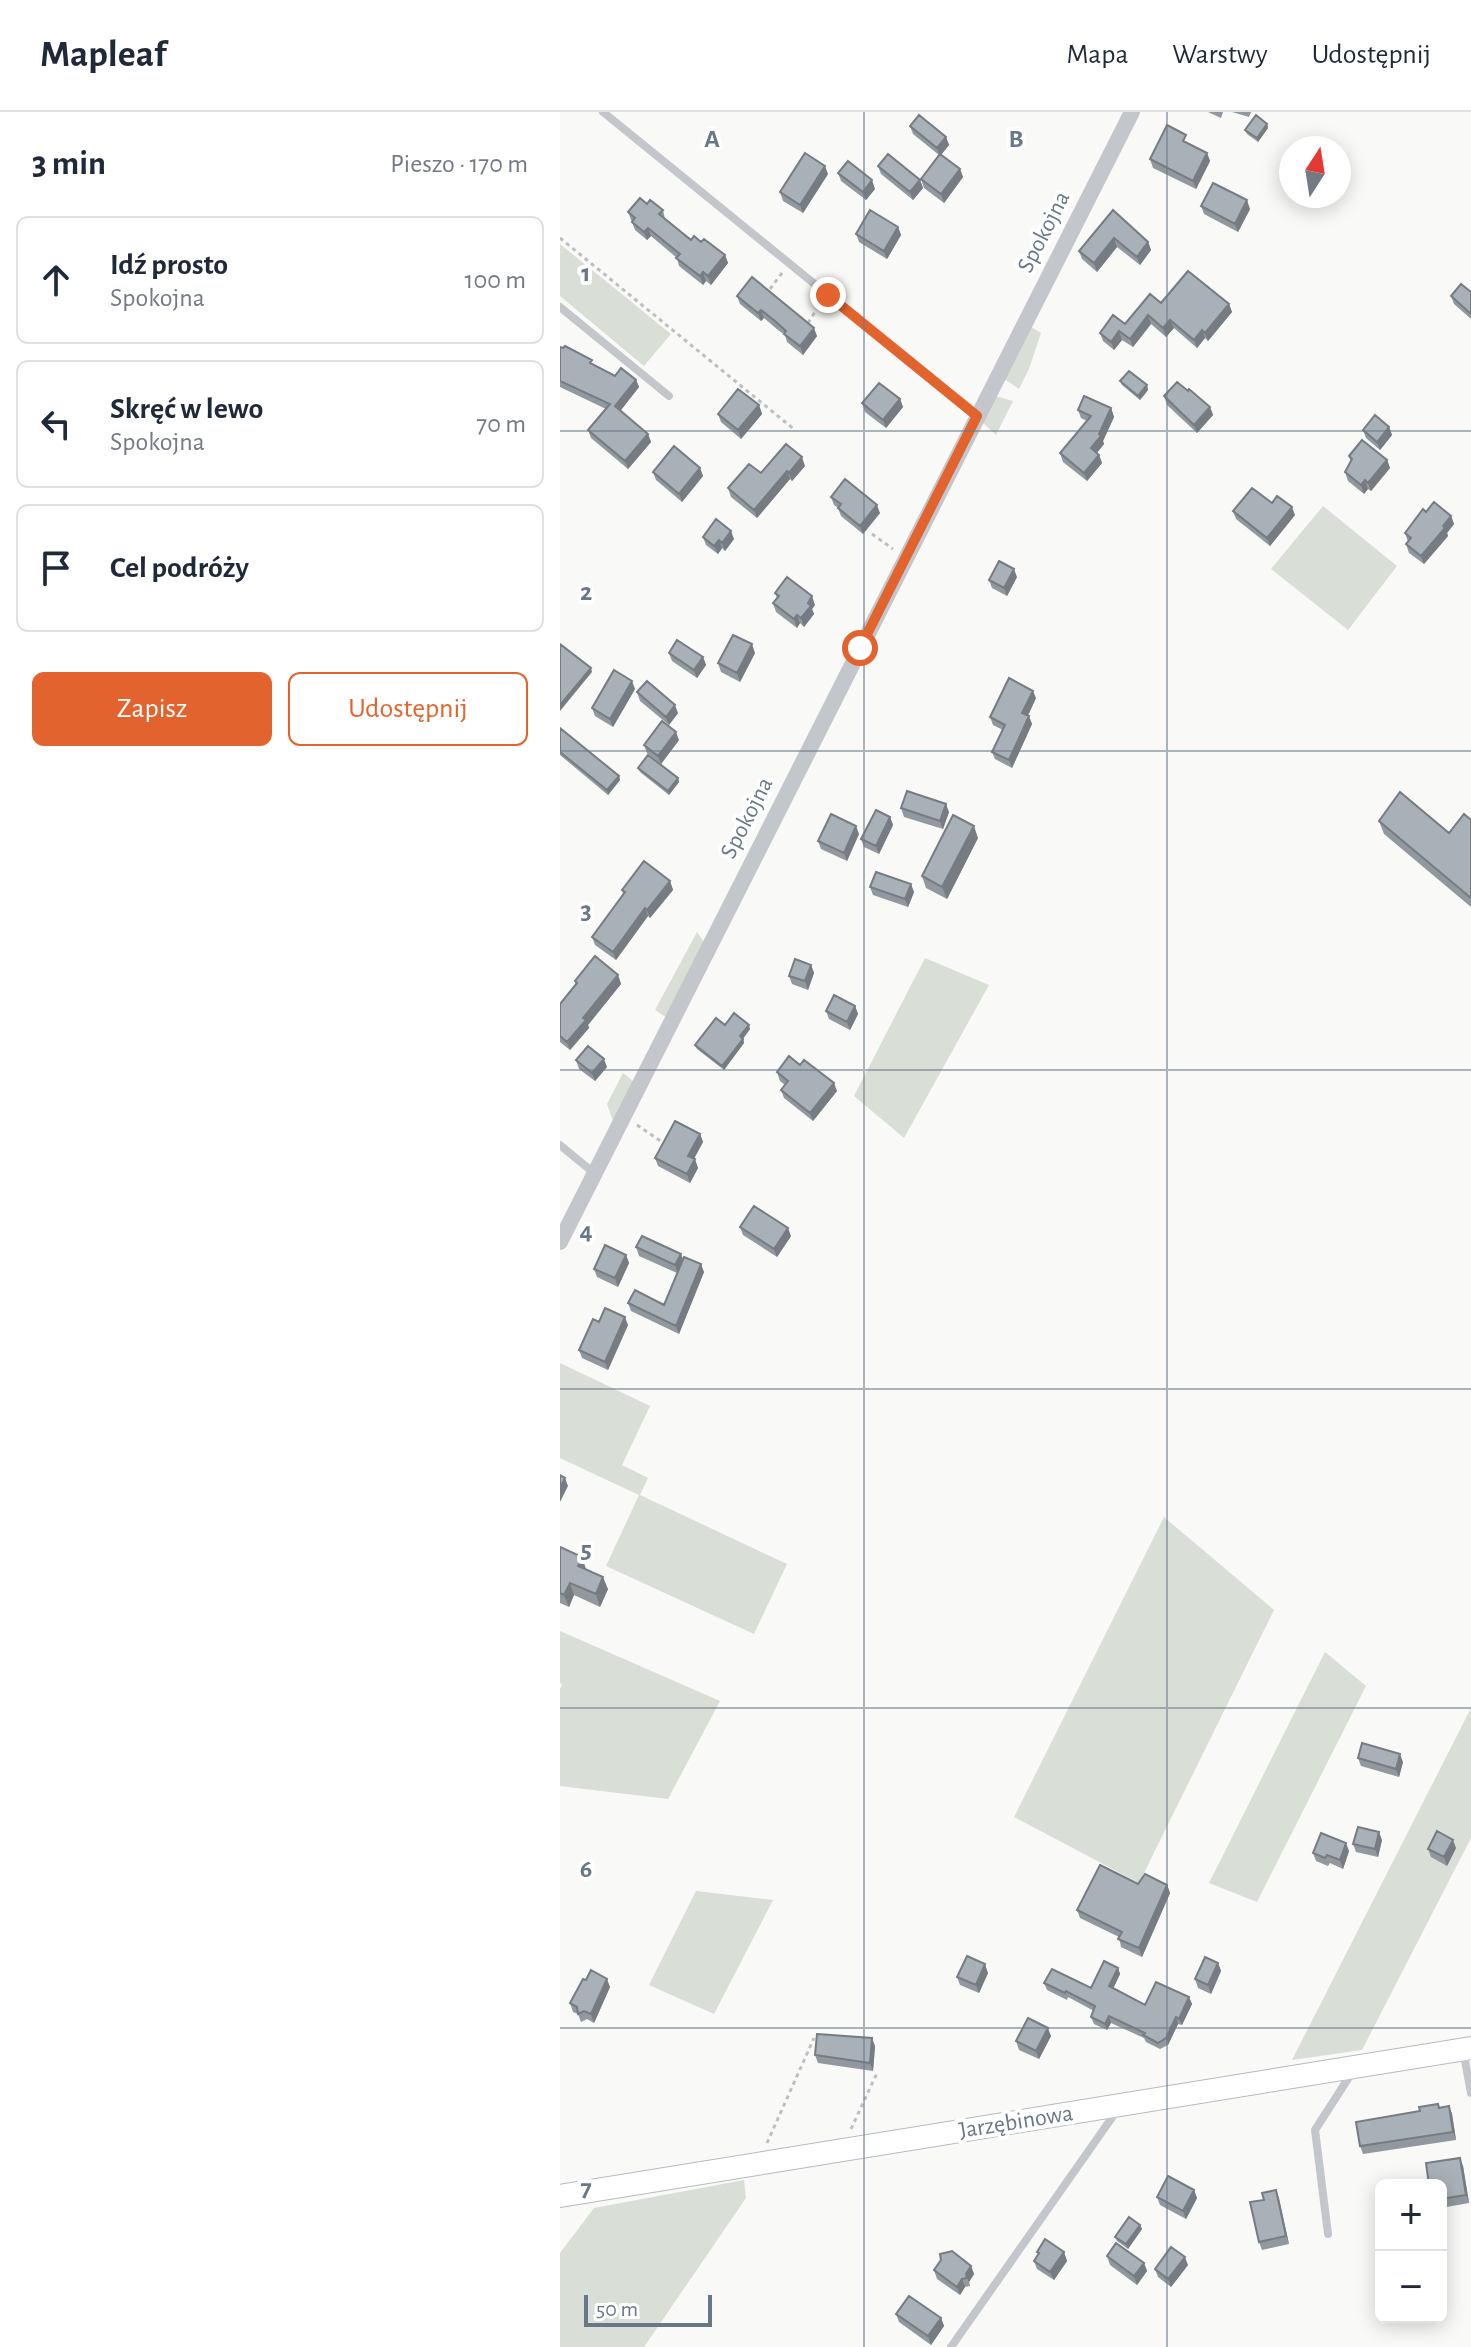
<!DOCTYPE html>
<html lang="pl">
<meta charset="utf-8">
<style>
:root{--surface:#fff;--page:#f2f2f3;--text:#1f2937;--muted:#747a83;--line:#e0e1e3;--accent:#e3632e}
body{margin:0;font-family:"Alegreya Sans",sans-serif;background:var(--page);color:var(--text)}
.controls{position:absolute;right:24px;bottom:24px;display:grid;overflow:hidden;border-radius:12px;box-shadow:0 4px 20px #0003}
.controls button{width:72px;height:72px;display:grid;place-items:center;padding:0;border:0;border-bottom:2px solid var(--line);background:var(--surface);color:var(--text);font:40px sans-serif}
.compass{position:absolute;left:719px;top:24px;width:72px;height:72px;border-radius:50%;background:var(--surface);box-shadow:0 4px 20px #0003;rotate:12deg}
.scale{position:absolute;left:24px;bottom:20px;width:128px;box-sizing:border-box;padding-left:8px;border:4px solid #697888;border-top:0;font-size:22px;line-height:28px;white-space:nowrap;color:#697888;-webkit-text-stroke:6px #fff;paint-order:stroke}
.stop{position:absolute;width:24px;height:24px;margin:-18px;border:6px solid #e3632e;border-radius:50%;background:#fff}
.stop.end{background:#e3632e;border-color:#fff;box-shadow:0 2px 8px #0008}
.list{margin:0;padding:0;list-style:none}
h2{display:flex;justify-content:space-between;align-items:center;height:104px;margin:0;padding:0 32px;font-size:34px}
h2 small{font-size:26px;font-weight:400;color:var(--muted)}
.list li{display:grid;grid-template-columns:52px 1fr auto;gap:24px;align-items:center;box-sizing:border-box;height:128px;margin:0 16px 16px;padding:0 16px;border:2px solid var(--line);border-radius:12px}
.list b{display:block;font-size:30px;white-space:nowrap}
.list p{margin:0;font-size:26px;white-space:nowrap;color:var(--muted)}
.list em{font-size:26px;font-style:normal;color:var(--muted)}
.actions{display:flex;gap:16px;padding:24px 32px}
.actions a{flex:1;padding:18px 0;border:2px solid var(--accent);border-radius:12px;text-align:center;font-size:28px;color:var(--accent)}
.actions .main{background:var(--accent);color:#fff}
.icon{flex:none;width:44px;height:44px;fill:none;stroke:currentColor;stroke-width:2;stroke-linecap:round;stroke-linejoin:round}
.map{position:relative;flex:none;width:911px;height:2235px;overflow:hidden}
header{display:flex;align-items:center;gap:48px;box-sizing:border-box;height:112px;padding:0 40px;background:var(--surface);border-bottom:2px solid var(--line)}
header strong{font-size:38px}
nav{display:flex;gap:44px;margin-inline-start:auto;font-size:28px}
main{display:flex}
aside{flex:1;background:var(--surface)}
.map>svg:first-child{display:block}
</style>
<header>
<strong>Mapleaf</strong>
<nav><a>Mapa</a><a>Warstwy</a><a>Udostępnij</a></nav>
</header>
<main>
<aside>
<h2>3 min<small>Pieszo · 170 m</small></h2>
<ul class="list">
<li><svg class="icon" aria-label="ahead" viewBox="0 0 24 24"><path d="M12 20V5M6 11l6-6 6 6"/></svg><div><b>Idź prosto</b><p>Spokojna</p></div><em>100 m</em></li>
<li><svg class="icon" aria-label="left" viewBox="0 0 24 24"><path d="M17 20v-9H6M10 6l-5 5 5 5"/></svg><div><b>Skręć w lewo</b><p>Spokojna</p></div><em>70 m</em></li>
<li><svg class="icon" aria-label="arrive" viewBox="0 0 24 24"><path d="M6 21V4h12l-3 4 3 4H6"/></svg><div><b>Cel podróży</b></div></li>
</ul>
<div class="actions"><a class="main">Zapisz</a><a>Udostępnij</a></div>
</aside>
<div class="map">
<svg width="911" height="2235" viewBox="0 0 911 2235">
<rect width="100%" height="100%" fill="#f9f9f7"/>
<path fill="#d9ded6" d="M0,132L111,222L84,254L0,184Z
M468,213L481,221L469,257L459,277L443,266Z
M435,284L453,289L436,323L422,310Z
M763,394L837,454L788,518L711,457Z
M137,820L144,830L107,906L95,898Z
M365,846L429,873L344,1026L294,984Z
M63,961L74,970L53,1009L47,992Z
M0,1251L90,1294L62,1353L88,1366L80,1383L227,1452L194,1522L46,1454L79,1383L0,1346Z
M604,1405L714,1498L579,1771L454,1705Z
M0,1519L160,1589L108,1687L0,1674V1577L2,1572L0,1571Z
M765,1540L806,1574L697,1790L649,1771Z
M911,1596V1726L802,1938L732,1948Z
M136,1779L213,1788L154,1902L89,1873Z
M184,2068L186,2086L84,2235H0V2141L34,2096Z"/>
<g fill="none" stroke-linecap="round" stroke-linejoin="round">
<defs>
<path id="secondary" d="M0,2084L911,1936"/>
</defs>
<use href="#secondary" stroke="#b5babf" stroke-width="24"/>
<path stroke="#bdbfc2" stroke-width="3" stroke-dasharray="4 4" stroke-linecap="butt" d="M0,126L235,318
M210,177L222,161
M248,211L260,192
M312,422L333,437
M77,1013L102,1030
M291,2017L317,1961
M207,2031L254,1926"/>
<path stroke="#c3c6cb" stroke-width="8" d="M43,0L417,304
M0,195L109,284
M0,1033L34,1061
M903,1938L911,1981
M768,2122L755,2018L793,1959
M391,2235L558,1997"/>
<path stroke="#c3c6cb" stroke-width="16" d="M0,1130L572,0"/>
<use href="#secondary" stroke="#fff" stroke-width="22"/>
</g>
<path fill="#91989e" d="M648,0H663L661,6Z
M672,0H691L689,5Z
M707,12L708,16L698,30L687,22L685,18Z
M350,14L386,25L389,33L381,43L400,57L403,65L384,91L364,76L361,67L379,43L353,22Z
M629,31L647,41L650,49L636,77L593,56L590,47Z
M318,54L360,68L363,76L353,88L321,62Z
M278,61L315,77L306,88L281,69Z
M268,62L243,101L223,89L220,80Z
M87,92L103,98L105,107L131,128L141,130L165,143L168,151L151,173L146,169L143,173L119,154L117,146L91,124L87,128L75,118L68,100Z
M641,94L690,97L678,120L644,102Z
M553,98L588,130L591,138L580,153L557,135L537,160L522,147L519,139Z
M338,115L341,123L327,147L299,130L296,122Z
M911,180V207L894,192L891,184Z
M177,184L257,224L243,243L227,230L225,223L218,218L204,206L201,209L180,192Z
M601,191L669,192L672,200L648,229L645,226L637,236L614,216L606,225L591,212L573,235L562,228L554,238L543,229L540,221L565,212Z
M0,235L55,264L76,268L79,275L60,299L88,322L91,330L68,357L31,326L28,318L46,297L0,275Z
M560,269L587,273L588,278L580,288L562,273Z
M628,279L650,295L653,303L637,321L607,293L604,284Z
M340,287L343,295L326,316L305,300L302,291Z
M199,293L202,302L181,327L161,310L158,302Z
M551,296L554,305L543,329L544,332L537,341L539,343L542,351L527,369L503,350L500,341L527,309L521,306L518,298Z
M829,315L832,323L820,338L806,326L803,318Z
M789,344L827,348L830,356L811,379L808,377L804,382L788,369L785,360L791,350Z
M245,354L232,369L230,367L197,406L171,385L168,376L201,361Z
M140,356L143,364L122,390L96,368L93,360Z
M271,385L320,401L303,422L281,404L278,396L274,393Z
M712,391L735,403L710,434L676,407L673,399Z
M866,400L891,404L894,412L887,421L888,424L864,452L849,441L846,432L848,430L845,421Z
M143,425L174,427L165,439L162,436L158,442L146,433Z
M457,465L447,484L432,476L429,468Z
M215,481L255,493L252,497L254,502L244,515L240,511L237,516L216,500L213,491L217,486Z
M109,541L143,545L146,553L137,566L112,549Z
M195,541L180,570L161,560L158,551Z
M75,577L53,615L35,604L32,596Z
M77,580L118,601L109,613L80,589Z
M476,586L468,604L472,612L452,656L435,647L432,640L443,618L433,613L430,605Z
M0,616L59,664L60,668L48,683L0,643Z
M119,628L101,652L87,641L84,633Z
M78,656L118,666L119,670L109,683L80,660Z
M341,696L389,700L383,717L344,705Z
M330,705L333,713L319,742L304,735L301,727Z
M911,708V795L824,722L819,709L889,721Z
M299,722L287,749L261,737L258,729Z
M418,726L387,787L366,776L362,764Z
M110,769L113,778L90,806L88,804L56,848L35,833L32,825L63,782L62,778Z
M310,775L354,780L348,795L313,783Z
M251,853L254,861L248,878L232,872L229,864Z
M58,863L61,872L28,913L29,916L10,938L0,930V892L16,873L15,869Z
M295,894L298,902L290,918L269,907L266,899Z
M165,913L190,917L183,927L184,931L164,958L137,937L135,933Z
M16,948L47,955L35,969L19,957Z
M217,960L277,979L253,1009L224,986L221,978L225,973L220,969Z
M140,1022L143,1030L134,1047L138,1056L130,1071L98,1054L95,1046Z
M180,1115L231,1124L217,1145L183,1123Z
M76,1135L123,1147L144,1160L119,1222L71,1199L68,1191L104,1193L117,1161L79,1144Z
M66,1143L69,1151L58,1175L37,1165L34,1157Z
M68,1213L48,1258L22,1246L19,1238Z
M0,1435L26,1457L48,1477L40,1495L14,1483L9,1495L0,1491Z
M798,1646L843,1650L839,1665L801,1654Z
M822,1728L818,1745L796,1740L793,1732Z
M896,1736L887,1754L871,1745L868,1737Z
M789,1739L783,1757L770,1751L768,1754L756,1749L753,1741Z
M578,1772L607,1773L610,1781L582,1845L561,1835L559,1825L520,1806L517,1798Z
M658,1851L661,1859L651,1882L638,1876L635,1867Z
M558,1856L560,1862L553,1877L585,1893L629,1885L632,1892L622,1913L618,1912L608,1933L600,1937L586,1930L584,1926L551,1911L547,1918L534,1912L531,1905L534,1899L508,1885L507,1888L487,1878L484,1871L531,1876Z
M428,1861L419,1881L400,1873L397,1865Z
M26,1868L50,1875L34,1911L27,1907L21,1910L18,1902L13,1900L10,1891Z
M491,1924L479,1947L459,1938L456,1929Z
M315,1934L313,1959L258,1951L255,1943Z
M889,1994L892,2002L896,2028L803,2042L800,2034L879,1995Z
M903,2054L909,2091L881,2096V2073Z
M634,2078L637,2086L626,2107L600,2093L597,2085Z
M716,2078L729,2132L702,2138L699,2130L704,2088Z
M580,2113L582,2117L568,2137L557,2129L555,2125Z
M477,2140H504L507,2149L494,2168L477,2157L474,2149L478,2143Z
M547,2144L584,2151L587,2159L577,2173L550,2153Z
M628,2153L611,2175L598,2165L595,2157Z
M411,2154L414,2162L409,2170L410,2174L405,2175L400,2183L377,2167L374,2158Z
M336,2202L381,2206L384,2214L371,2233L339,2210Z"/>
<path fill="#767c81" d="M707,12L708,16L698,30L697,26Z
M386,25L389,33L380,44L377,36Z
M647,41L650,49L636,77L633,69Z
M265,54L268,62L243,101L240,93Z
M400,57L403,65L384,91L381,82Z
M312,68L315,77L306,88L303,80Z
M360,68L363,76L353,88L350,80Z
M687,88L690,97L678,120L675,112Z
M338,115L341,123L327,147L324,139Z
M88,116L91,124L87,128L84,120Z
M554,126L557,135L537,160L534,151Z
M588,130L591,138L580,153L577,145Z
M165,143L168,151L151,173L148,164Z
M143,160L146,169L143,173L140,164Z
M669,192L672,200L648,229L645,221Z
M201,198L204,206L201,209L198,201Z
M588,203L591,212L573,235L570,227Z
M610,208L614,216L606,225L603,216Z
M254,216L257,224L243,243L240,234Z
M642,218L645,226L637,236L634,228Z
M559,219L562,228L554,238L551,230Z
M76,268L79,275L58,302L55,294Z
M587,273L588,278L580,288L578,284Z
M340,287L343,295L326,316L323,308Z
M199,293L202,302L181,327L178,318Z
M650,295L653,303L637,321L634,313Z
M551,296L554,305L543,329L544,332L534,344L531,336L539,322Z
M829,315L832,323L820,338L817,330Z
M88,322L91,330L68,357L65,349Z
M539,343L542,351L527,369L524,361Z
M242,345L245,354L232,369L229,361Z
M827,348L830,356L811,379L808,371Z
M140,356L143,364L122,390L119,382Z
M227,359L230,367L197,406L194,398Z
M805,368L808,377L804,382L801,373Z
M317,393L320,401L303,422L300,414Z
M732,395L735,403L710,434L707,426Z
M891,404L894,412L887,421L888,424L864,452L861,444Z
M171,419L174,427L165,439L162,431Z
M159,428L162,436L158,442L154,434Z
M454,457L457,465L447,484L444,476Z
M252,484L255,493L252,497L254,502L244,515L241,506L248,491Z
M237,503L240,511L237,516L234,507Z
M192,532L195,541L180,570L177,561Z
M143,545L146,553L137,566L134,558Z
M31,556L32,560L0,599V593Z
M72,569L75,577L53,615L50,607Z
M473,579L476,586L465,609L462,601Z
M115,593L118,601L109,613L106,605Z
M469,604L472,612L452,656L449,648Z
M116,620L119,628L101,652L98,644Z
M59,664L60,668L48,683L47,678Z
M118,666L119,670L109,683L108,679Z
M386,692L389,700L383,717L380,709Z
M330,705L333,713L319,742L316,734Z
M296,714L299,722L287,749L284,741Z
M414,714L418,726L387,787L382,775Z
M110,769L113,778L90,806L87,798Z
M351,772L354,780L348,795L345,787Z
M85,796L88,804L56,848L53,840Z
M251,853L254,861L248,878L245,869Z
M58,863L61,872L28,913L29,916L10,938L7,930L23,906Z
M295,894L298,902L290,918L287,910Z
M189,913L190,917L181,929L180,924Z
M183,927L184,931L164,958L162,954Z
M44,947L47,955L35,969L32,961Z
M274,971L277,979L253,1009L250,1001Z
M140,1022L143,1030L131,1052L128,1044Z
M135,1047L138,1056L130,1071L127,1062Z
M228,1116L231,1124L217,1145L214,1137Z
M121,1142L124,1150L118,1162L115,1153Z
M66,1143L69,1151L58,1175L55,1166Z
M141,1152L144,1160L119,1222L116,1214Z
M65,1205L68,1213L48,1258L45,1250Z
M5,1366L8,1374L0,1390V1376Z
M22,1445L26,1457L22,1466L18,1454Z
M43,1465L48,1477L40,1495L36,1482Z
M10,1471L14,1483L9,1495L4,1483Z
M840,1642L843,1650L839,1665L836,1657Z
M819,1720L822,1728L818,1745L815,1737Z
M893,1728L896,1736L887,1754L884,1745Z
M786,1731L789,1739L783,1757L780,1748Z
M607,1773L610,1781L582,1845L579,1836Z
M658,1851L661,1859L651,1882L648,1873Z
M425,1852L428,1861L419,1881L416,1873Z
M558,1856L560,1862L551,1881L549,1874Z
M47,1867L50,1875L34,1911L31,1902Z
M629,1885L632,1892L622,1913L619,1907Z
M549,1904L551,1911L547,1918L545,1912Z
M616,1905L618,1912L608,1933L606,1926Z
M488,1916L491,1924L479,1947L476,1939Z
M312,1926L315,1934L313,1959L310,1951Z
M889,1994L892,2002L896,2028L893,2020Z
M900,2046L903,2054L909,2091L906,2083Z
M634,2078L637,2086L626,2107L623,2099Z
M716,2078L719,2086L729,2132L726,2124Z
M580,2113L582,2117L568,2137L566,2132Z
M504,2140L507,2149L494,2168L490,2160Z
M625,2145L628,2153L611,2175L608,2167Z
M584,2151L587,2159L577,2173L574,2164Z
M411,2154L414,2162L409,2170L410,2174L406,2162Z
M402,2167L405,2175L400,2183L397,2175Z
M381,2206L384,2214L371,2233L368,2224Z"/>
<path fill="#a9b1b8" stroke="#767c81" stroke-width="2" d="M359,3L386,25L377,36L350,14Z
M696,3L707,12L697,26L685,18Z
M607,13L626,23L623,29L647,41L633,69L590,47Z
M245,41L265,54L240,93L220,80Z
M328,42L360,68L350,80L318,54Z
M380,42L400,57L381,82L361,67Z
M288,49L312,68L303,80L278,61Z
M653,71L687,88L675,112L641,94Z
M80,86L87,92L90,88L103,98L99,102L131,128L134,124L141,130L144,127L165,143L148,164L143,160L140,164L116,146L120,142L88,116L84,120L72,110L75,106L68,100Z
M310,98L338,115L324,139L296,122Z
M553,98L588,130L577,145L554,126L534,151L519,139Z
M628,159L669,192L645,221L642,218L634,228L610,208L603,216L588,203L570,227L559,219L551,230L540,221L553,203L565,212L590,182L601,191Z
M192,165L254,216L240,234L224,222L226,219L215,209L201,198L198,201L177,184Z
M901,172L911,180V202L891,184Z
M5,234L32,248L30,251L55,264L61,256L76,268L55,294L88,322L65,349L28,318L50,292L0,269V235L3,236Z
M569,259L587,273L578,284L560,269Z
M617,270L628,279L629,277L650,295L634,313L604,284Z
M319,271L340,287L323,308L302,291Z
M178,277L199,293L178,318L158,302Z
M524,284L551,296L539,322L541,324L531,336L539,343L524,361L500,341L531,304L518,298Z
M815,303L829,315L817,330L803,318Z
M802,328L827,348L808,371L805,368L801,373L785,360L792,347L789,344Z
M226,332L242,345L229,361L227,359L194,398L168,376L189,352L201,361Z
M114,334L140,356L119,382L93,360Z
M285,367L317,393L300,414L278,396L281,392L271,385Z
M692,376L712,391L717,384L732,395L707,426L673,399Z
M874,390L891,404L883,414L885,416L861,444L846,432L851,426L845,421L863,397L866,400Z
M156,407L171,419L162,431L159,428L154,434L143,425Z
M439,449L454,457L444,476L429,468Z
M227,465L252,484L248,491L251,494L241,506L237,503L234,507L213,491L219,484L215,481Z
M173,523L192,532L177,561L158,551Z
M117,528L143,545L134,558L109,541Z
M0,532L31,556L0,593Z
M54,558L72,569L50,607L32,596Z
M449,566L473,579L462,601L469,604L449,648L432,640L445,613L430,605Z
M87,569L115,593L106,605L77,580Z
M102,609L116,620L98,644L84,633Z
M0,616L59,664L47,678L0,640Z
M88,643L118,666L108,679L78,656Z
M347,679L386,692L380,709L341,696Z
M840,680L889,721L904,702L911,708V786L819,709Z
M316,698L330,705L316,734L301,727Z
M271,702L296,714L284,741L258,729Z
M393,703L414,714L382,775L362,764Z
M84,749L110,769L87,798L85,796L53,840L32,825L65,780L62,778Z
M316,760L351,772L345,787L310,775Z
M35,844L58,863L23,906L26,908L7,930L0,924V892L17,871L15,869Z
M235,847L251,853L245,869L229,864Z
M274,883L295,894L287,910L266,899Z
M174,901L189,913L180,924L183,927L162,954L135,933L156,906L165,913Z
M28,934L44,947L32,961L16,948Z
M229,944L240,953L244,948L274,971L250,1001L221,978L228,969L217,960Z
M115,1009L140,1022L128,1044L135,1047L127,1062L95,1046Z
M194,1094L228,1116L214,1137L180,1115Z
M82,1124L121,1142L115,1153L76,1135Z
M45,1133L66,1143L55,1166L34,1157Z
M124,1145L141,1152L116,1214L68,1191L75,1178L104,1193Z
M45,1196L65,1205L45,1250L19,1238L33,1207L39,1210Z
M0,1363L5,1366L0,1376Z
M0,1435L22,1445L18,1454L43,1465L36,1482L10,1471L4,1483L0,1481Z
M802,1631L840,1642L836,1657L798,1646Z
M798,1715L819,1720L815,1737L793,1732Z
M877,1719L893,1728L884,1745L868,1737Z
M761,1721L786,1731L780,1748L767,1743L765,1746L753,1741Z
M540,1753L578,1772L585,1762L607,1773L579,1836L558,1827L562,1820L517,1798Z
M407,1844L425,1852L416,1873L397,1865Z
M645,1845L658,1851L648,1873L635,1867Z
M544,1849L558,1856L549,1874L585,1893L596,1870L629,1885L619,1907L616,1905L606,1926L598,1931L583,1923L585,1921L549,1904L545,1912L531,1905L535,1894L506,1879L505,1881L484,1871L492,1857L531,1876Z
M31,1858L47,1867L31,1902L24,1899L18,1902L17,1895L10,1891L23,1867L26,1868Z
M468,1906L488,1916L476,1939L456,1929Z
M257,1922L312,1926L310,1951L255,1943Z
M878,1992L879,1996L889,1994L893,2020L800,2034L796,2010L860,1999L859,1995Z
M900,2046L906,2083L881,2087V2073H869L866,2051Z
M608,2064L634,2078L623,2099L597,2085Z
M716,2078L726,2124L699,2130L690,2090L704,2088L702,2081Z
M569,2105L580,2113L566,2132L555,2125Z
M485,2127L504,2140L490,2160L474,2149L479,2141L477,2140Z
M556,2131L584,2151L574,2164L547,2144Z
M611,2135L625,2145L608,2167L595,2157Z
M392,2139L411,2154L406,2162L407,2166L402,2167L397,2175L374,2158L381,2148L380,2142Z
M349,2184L381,2206L368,2224L336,2202Z"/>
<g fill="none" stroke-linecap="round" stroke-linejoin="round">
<path stroke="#e3632e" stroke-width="10" d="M268,183L417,304L300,536"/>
</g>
<path fill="none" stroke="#697888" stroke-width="2" stroke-opacity="0.55" d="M304,0V2235M607,0V2235M0,319H911M0,639H911M0,958H911M0,1277H911M0,1596H911M0,1916H911"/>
<g text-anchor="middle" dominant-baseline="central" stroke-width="8" stroke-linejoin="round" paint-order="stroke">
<g font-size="24" fill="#697888" stroke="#fff">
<text transform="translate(484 120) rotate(-63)">Spokojna</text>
<text transform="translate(187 706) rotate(-63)">Spokojna</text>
<text transform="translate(456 2010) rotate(-9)">Jarzębinowa</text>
</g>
</g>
<g font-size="26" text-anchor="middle" font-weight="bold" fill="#697888" stroke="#fff" stroke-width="8" stroke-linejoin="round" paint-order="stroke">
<text x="152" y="35">A</text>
<text x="456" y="35">B</text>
<text x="26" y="169">1</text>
<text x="26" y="488">2</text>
<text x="26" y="807">3</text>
<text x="26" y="1127">4</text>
<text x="26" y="1446">5</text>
<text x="26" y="1765">6</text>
<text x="26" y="2084">7</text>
</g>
</svg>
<div class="controls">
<button>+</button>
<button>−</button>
</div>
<svg class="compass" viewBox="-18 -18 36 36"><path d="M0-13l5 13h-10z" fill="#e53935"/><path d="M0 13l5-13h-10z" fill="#747a83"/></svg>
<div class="scale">50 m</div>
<div class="stop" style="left:300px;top:536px"></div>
<div class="stop end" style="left:268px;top:183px"></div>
</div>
</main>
